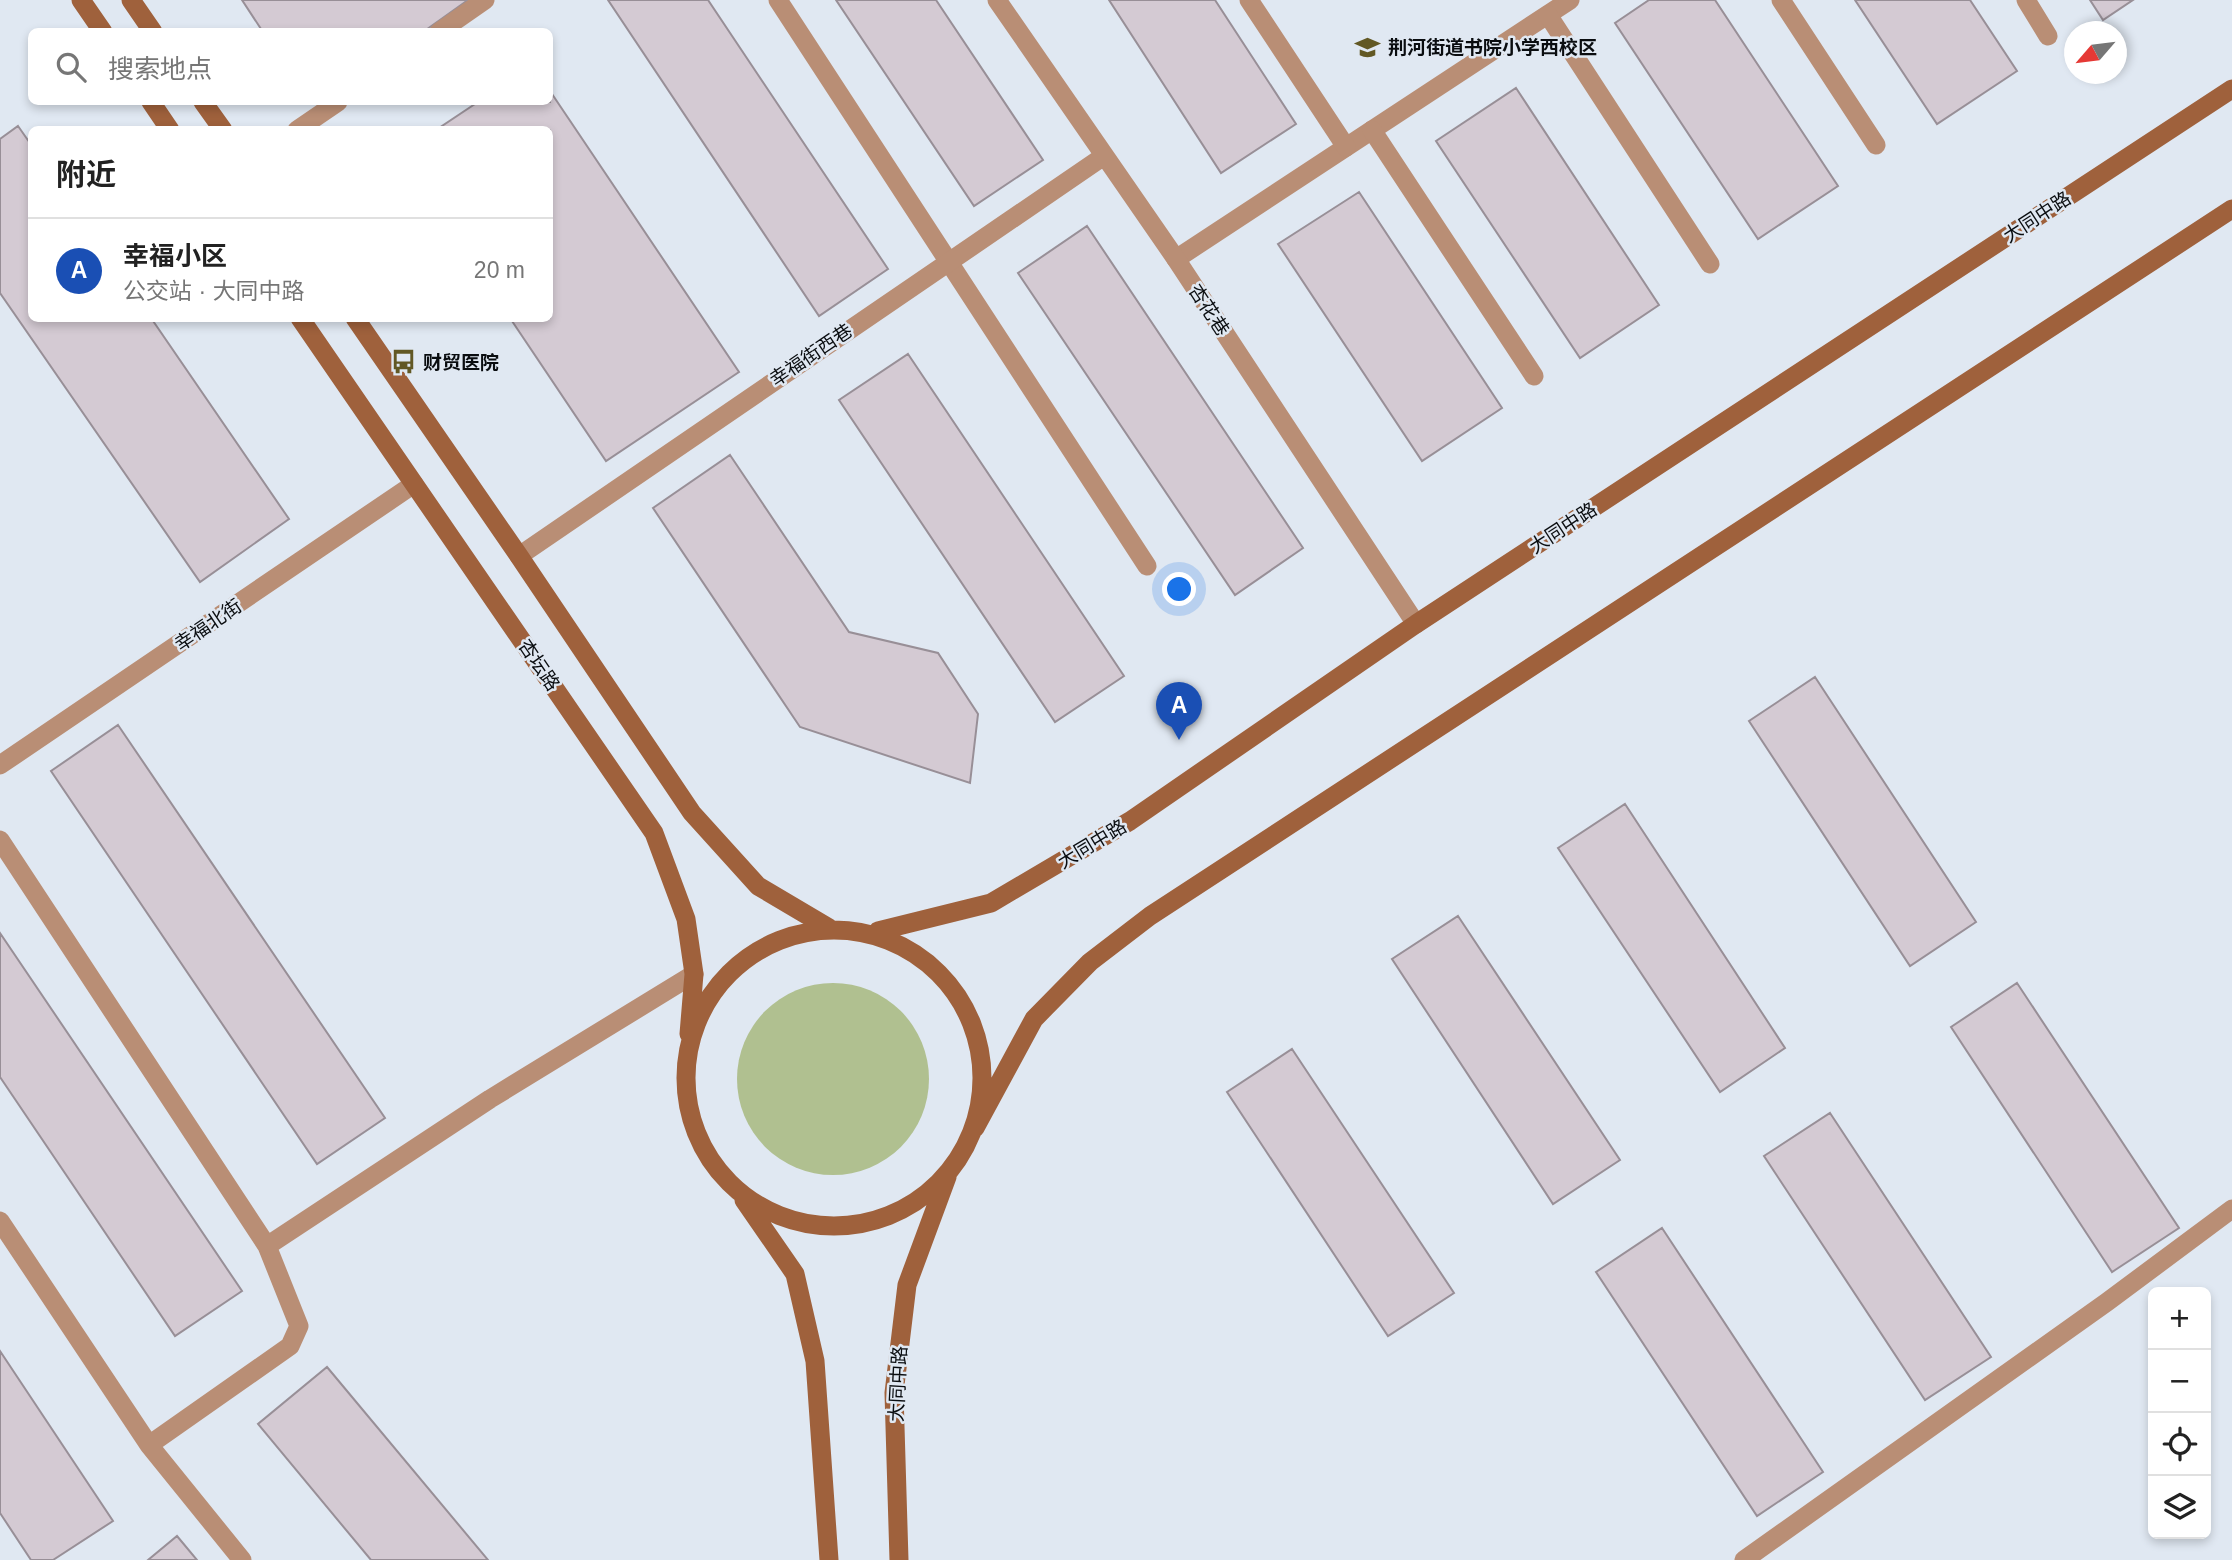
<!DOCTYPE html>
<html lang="zh">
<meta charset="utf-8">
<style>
:root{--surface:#fff;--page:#f2f2f2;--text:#222;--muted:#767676;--line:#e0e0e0;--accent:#625824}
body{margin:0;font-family:Arial,"Noto Sans SC",sans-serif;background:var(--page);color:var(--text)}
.controls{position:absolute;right:21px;bottom:21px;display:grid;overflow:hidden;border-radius:10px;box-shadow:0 4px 10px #0003}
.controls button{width:63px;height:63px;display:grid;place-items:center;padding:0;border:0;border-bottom:2px solid var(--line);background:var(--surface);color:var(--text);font:35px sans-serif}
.compass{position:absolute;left:2064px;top:21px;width:63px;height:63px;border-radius:50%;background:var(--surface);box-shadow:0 4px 10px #0003;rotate:242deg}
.you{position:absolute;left:1180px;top:590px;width:24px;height:24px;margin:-18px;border:5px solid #fff;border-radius:50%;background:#1a73e8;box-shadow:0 0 0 10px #1a73e833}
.badge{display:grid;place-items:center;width:46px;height:46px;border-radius:50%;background:var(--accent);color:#fff;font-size:23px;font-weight:700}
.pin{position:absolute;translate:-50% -58px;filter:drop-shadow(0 2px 4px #0008)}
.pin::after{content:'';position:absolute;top:37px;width:24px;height:21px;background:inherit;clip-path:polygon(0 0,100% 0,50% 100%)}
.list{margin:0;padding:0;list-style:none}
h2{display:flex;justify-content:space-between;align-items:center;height:91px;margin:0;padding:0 28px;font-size:30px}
h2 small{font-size:23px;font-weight:400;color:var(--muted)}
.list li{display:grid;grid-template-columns:46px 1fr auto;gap:21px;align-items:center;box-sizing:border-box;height:105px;padding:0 28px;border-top:2px solid var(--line)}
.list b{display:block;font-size:26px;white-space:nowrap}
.list p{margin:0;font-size:23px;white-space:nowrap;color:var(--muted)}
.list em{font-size:23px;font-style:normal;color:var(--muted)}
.icon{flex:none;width:38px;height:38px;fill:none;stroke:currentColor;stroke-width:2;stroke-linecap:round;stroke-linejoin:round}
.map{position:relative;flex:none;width:2232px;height:1560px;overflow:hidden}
.search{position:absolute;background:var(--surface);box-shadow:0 4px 10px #0003;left:28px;top:28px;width:525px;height:77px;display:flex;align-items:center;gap:18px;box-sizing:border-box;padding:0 24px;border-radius:10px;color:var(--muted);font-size:26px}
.panel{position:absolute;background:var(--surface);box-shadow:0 4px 10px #0003;left:28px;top:126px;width:525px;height:196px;border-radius:10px}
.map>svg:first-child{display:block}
</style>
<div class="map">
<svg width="2232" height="1560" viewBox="0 0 2232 1560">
<rect width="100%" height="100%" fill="#e0e8f2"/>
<path fill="#b0c090" d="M737 1079a96 96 0 1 1 192 0a96 96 0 1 1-192 0Z"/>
<path fill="#d4cad3" stroke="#988f97" stroke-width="2" d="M242,0H468L423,32H263Z
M608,0H708L888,269L819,316Z
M836,0H936L1043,160L974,206Z
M1109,0H1215L1296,124L1221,173Z
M1649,0H1715L1838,186L1758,239L1615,23Z
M1855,0H1970L2017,71L1937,124Z
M2090,0H2133L2103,20Z
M1516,88L1659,305L1580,358L1436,141Z
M550,91L739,372L606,461L510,318H550V130H436L478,102H550Z
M18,126L32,146V318H151L289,519L200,582L0,293V139Z
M1359,192L1502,408L1422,461L1278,244Z
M1087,226L1303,548L1235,595L1018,273Z
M908,354L1124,676L1055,722L839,400Z
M730,455L849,632L938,653L978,714L970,783L800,727L653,508Z
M1815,677L1976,922L1910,966L1749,721Z
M118,725L385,1118L317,1164L51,771Z
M1625,804L1785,1048L1720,1092L1558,848Z
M1458,916L1620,1160L1553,1204L1392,959Z
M0,933L242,1291L175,1336L0,1077Z
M2017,983L2179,1228L2112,1272L1951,1027Z
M1292,1049L1454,1293L1388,1336L1227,1092Z
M1830,1113L1991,1357L1925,1400L1764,1156Z
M1662,1228L1823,1472L1757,1516L1596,1272Z
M0,1351L113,1521L53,1560H31L0,1513Z
M327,1367L488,1560H371L258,1424Z
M177,1536L197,1560H148Z"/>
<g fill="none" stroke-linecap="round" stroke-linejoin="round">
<path stroke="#b98e75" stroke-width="19" d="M778,0L1147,566
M1176,259L1570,0
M0,840L267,1246L299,1326L290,1346L149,1445
M0,1221L149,1445L242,1560
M267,1246L490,1099L694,974
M1744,1560L2107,1302L2232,1209"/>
<path stroke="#b98e75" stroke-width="19" d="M997,0L1176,259L1416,624
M1249,0L1346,147
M1781,0L1876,145
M2026,0L2048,36
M1548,15L1710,264
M439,32L485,0
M297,130L338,102
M1372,130L1534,376
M519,556L1104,156
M0,765L414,484"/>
<path stroke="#9f613c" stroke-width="19" d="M81,0L103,32
M131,0L153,32
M151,102L170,130
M203,102L223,130
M300,318L654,833L686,919L694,974L689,1034
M355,318L519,556L692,813L758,886L829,928
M686 1078a148 148 0 1 1 296 0a148 148 0 1 1-296 0Z
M878,931L991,903L1130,821L1416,624L2232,89
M975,1128L1034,1019L1090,962L1150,916L2232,209
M744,1200L795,1274L815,1361L829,1560
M899,1560L894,1393L907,1285L947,1177"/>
</g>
<defs>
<symbol id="school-bare" viewBox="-9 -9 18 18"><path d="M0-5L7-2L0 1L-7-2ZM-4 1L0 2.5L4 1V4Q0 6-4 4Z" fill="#625824" stroke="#e0e8f2" stroke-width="2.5" paint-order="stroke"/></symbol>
<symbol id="bus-bare" viewBox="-9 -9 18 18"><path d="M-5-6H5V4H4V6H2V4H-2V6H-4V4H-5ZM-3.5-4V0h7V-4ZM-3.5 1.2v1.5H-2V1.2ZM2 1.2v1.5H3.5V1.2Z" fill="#625824" stroke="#e0e8f2" stroke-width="2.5" paint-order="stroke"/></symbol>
</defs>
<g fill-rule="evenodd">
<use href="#school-bare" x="1350" y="30" width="35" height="35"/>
<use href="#bus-bare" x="386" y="344" width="35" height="35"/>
</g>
<g text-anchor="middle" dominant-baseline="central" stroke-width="5" stroke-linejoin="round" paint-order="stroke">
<g font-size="19" font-weight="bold" fill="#0a0d10" stroke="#e0e8f2" text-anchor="start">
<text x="1388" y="47">荆河街道书院小学西校区</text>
<text x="423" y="362">财贸医院</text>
</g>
<g font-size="19" fill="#0a0d10" stroke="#e0e8f2">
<text transform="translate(2037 217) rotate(-33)">大同中路</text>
<text transform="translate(1209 310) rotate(57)">杏花巷</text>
<text transform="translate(811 355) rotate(-34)">幸福街西巷</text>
<text transform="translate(1563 528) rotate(-33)">大同中路</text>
<text transform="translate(208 625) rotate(-34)">幸福北街</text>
<text transform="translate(539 665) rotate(56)">杏坛路</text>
<text transform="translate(1092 844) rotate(-31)">大同中路</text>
<text transform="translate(898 1384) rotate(-87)">大同中路</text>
</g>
</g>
</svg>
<div class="controls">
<button>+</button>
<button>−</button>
<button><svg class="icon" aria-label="locate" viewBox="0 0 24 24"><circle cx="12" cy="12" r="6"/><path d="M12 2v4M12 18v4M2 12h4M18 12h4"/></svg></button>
<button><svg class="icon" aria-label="layers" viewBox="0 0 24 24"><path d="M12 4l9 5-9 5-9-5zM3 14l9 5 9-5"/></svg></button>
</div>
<svg class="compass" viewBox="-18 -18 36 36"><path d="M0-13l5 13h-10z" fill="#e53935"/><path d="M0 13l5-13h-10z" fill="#767676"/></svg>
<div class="you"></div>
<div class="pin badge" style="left:1179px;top:740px;background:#1a4fb4">A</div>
<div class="search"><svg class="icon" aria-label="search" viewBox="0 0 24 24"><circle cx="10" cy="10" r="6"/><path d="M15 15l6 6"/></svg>搜索地点</div>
<section class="panel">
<h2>附近<small></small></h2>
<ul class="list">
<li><span class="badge" style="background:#1a4fb4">A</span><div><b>幸福小区</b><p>公交站 · 大同中路</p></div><em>20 m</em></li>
</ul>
</section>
</div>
